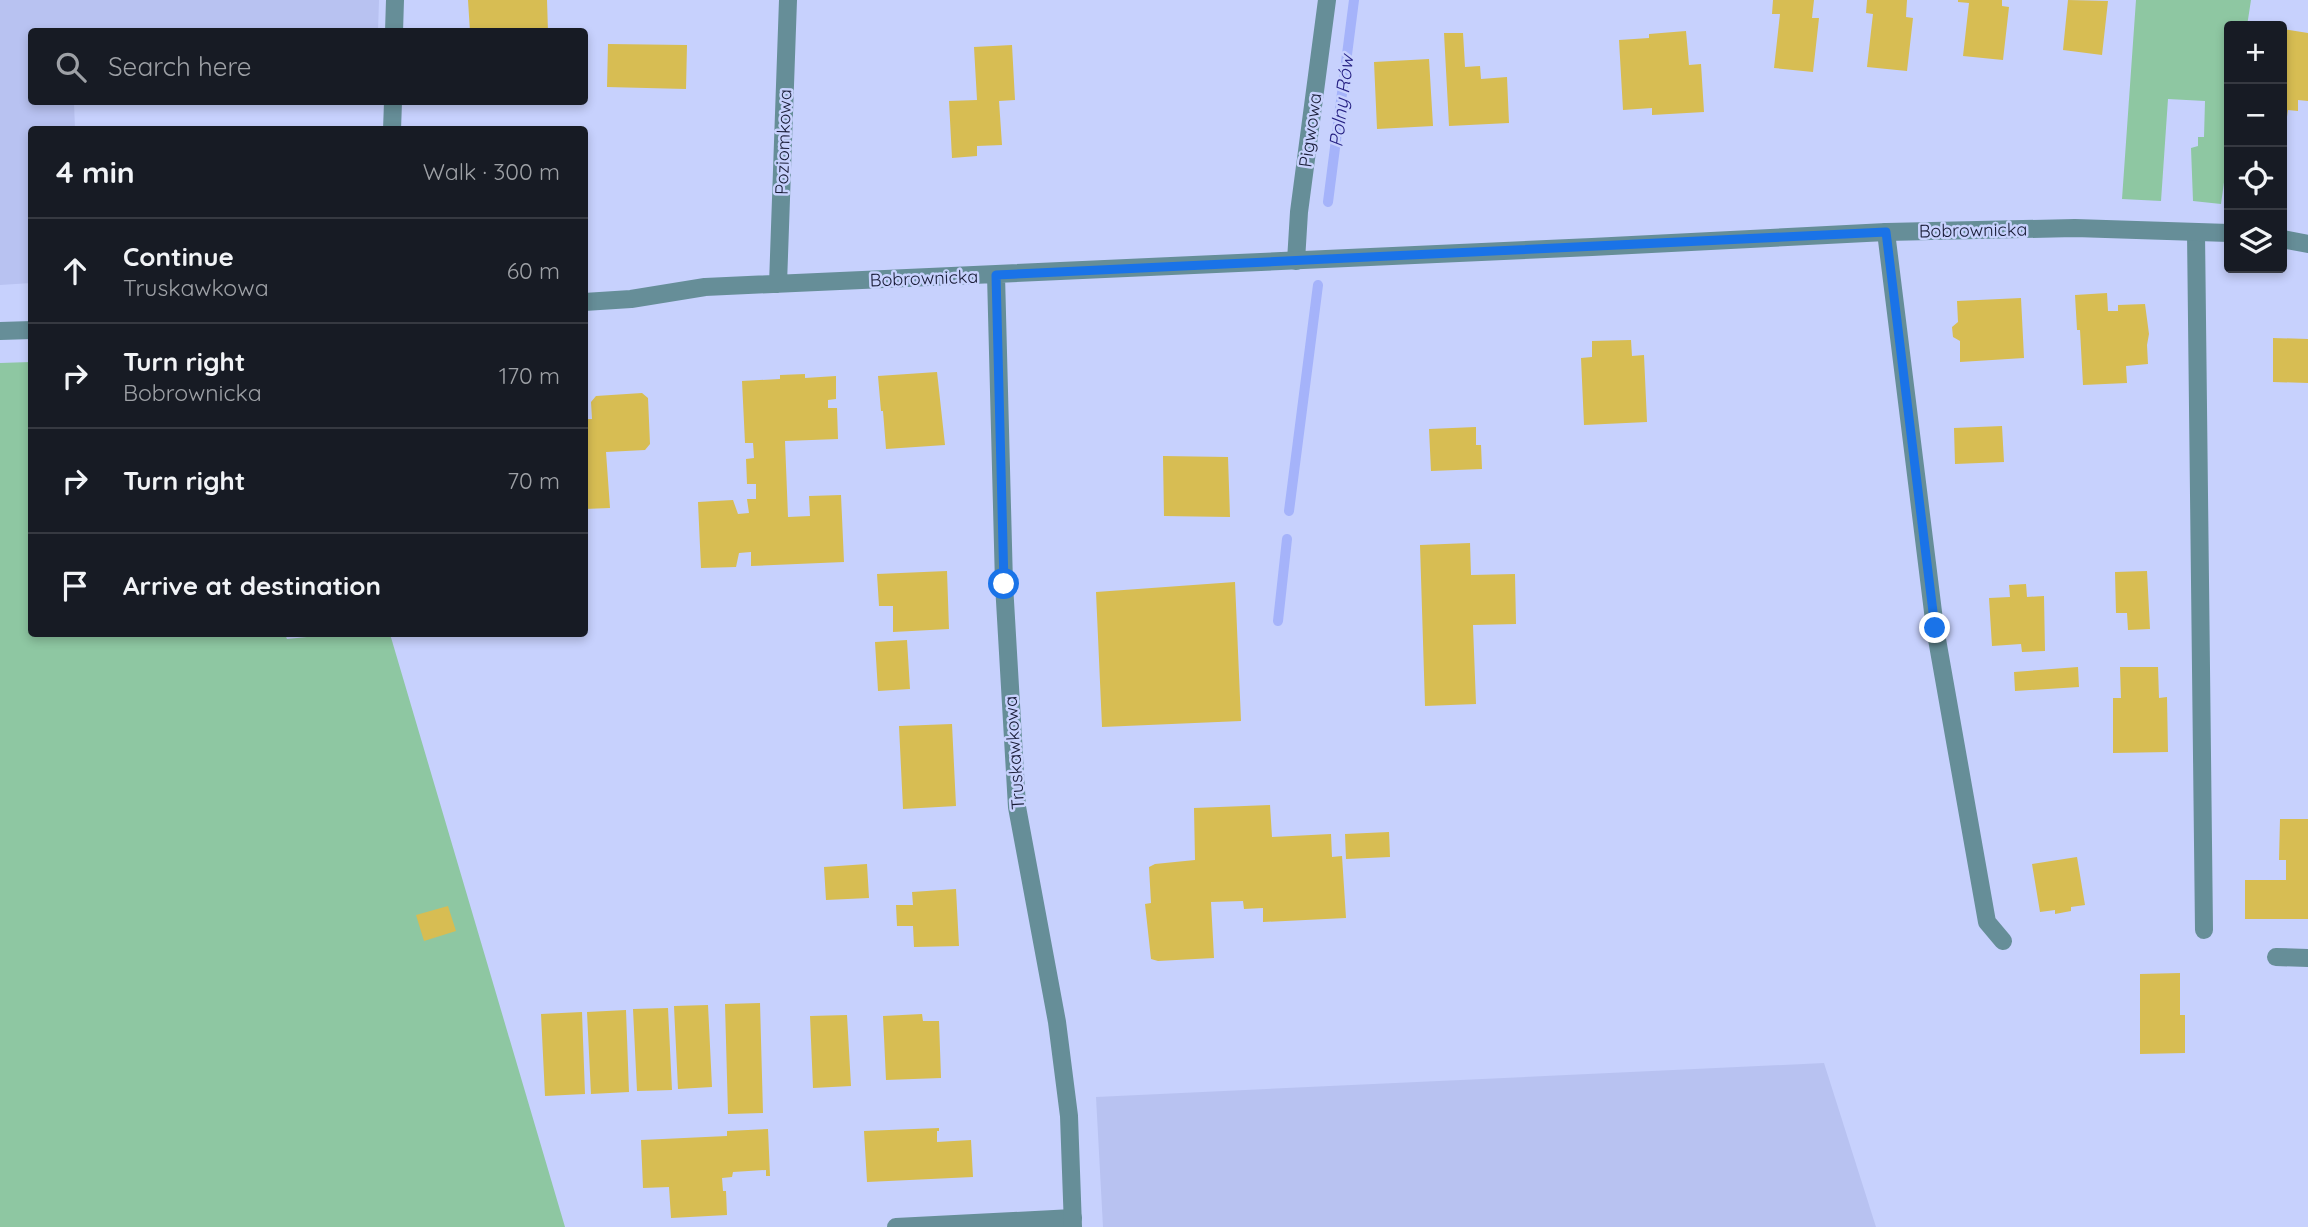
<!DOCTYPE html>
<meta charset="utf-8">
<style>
:root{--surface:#171b24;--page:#20242c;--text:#f1f3f6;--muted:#9ea1a6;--line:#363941}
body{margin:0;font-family:Quicksand,sans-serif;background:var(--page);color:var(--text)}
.controls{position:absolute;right:21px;top:21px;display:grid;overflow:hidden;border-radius:7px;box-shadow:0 4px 10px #0003}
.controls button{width:63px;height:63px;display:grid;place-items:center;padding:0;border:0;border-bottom:2px solid var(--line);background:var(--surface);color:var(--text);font:35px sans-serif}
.stop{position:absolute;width:21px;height:21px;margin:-16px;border:5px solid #1a73e8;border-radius:50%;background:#fff}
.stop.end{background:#1a73e8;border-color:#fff;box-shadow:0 2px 7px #0008}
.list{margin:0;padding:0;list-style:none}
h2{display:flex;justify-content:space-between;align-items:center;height:91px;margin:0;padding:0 28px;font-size:30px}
h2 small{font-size:23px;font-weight:400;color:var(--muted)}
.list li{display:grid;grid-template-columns:46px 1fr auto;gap:21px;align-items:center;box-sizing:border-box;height:105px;padding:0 28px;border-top:2px solid var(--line)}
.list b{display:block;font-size:26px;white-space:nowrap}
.list p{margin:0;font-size:23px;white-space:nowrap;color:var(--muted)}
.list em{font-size:23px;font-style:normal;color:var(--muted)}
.icon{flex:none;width:38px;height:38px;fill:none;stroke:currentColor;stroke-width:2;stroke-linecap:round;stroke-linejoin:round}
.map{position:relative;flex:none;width:2308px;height:1227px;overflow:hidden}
.search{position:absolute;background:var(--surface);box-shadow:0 4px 10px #0003;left:28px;top:28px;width:560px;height:77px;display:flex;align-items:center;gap:18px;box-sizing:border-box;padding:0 24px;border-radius:7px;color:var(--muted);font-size:26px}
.panel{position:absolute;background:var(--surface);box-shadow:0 4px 10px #0003;left:28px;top:126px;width:560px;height:511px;border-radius:7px}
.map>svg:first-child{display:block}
</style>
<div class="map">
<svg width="2308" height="1227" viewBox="0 0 2308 1227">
<rect width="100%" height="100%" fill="#c7d1fd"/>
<path fill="#b8c2f1" d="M0,0H379L378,31L32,32V102H74L75,129L32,130L31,283L0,285Z
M1824,1063L1876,1227H1103L1096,1097Z"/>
<path fill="#8ec7a2" d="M2136,0H2251L2247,26H2229V146L2221,204L2193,201L2191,148L2198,146V137H2204L2205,101L2168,99L2161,201L2122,199Z
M31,362L32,634H285L287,639L337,634H390L565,1227H0V363Z"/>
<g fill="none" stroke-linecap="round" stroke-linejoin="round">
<path stroke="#a5b3fa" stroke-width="10" d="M1328,202L1354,0
M1289,511L1318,285
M1278,621L1287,539"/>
</g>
<path fill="#d7bd53" d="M468,0H547L548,32H470Z
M1773,0H1814L1812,18H1819L1813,72L1774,68L1780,14H1772Z
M1867,0H1907L1906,17L1913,18L1907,71L1867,67L1873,14L1866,13Z
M1958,0H2002V6L2009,7L2003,60L1963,56L1969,3L1958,2Z
M2068,0L2108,1L2102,55L2063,50Z
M2282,29L2308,33V101L2298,100V111L2288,110L2283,143Z
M1686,31L1689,65L1701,64L1704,112L1652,115V108L1623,110L1619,40L1649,38V34Z
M1444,33H1463L1465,67L1480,66L1481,79L1507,77L1509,123L1449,126Z
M608,44L687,45L686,89L607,87Z
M1012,45L1015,100L999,101L1002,145L977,146V156L952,158L949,101L977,100L974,47Z
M1429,59L1433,126L1377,129L1374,62Z
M271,126L298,127V130H271Z
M2107,293L2108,311H2118V305L2145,304L2149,334L2147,345L2148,364L2126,366L2127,383L2083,385L2080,330H2077L2075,295Z
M2021,298L2024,358L1960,362V341L1953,337L1952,327L1958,322L1957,301Z
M2273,338L2308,339V383L2273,382Z
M1631,340L1632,356L1644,355L1647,422L1584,425L1581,358L1592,357V341Z
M937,372L945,445L886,449L883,411H881L878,376Z
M805,374V378L836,376V399L828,400V408H837L838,439L785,441L788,517L810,516L809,496L841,495L844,562L751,566V552L739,553L736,567L701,568L698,502L733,500L738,514L749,513L747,499H756V484H747L746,459L754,458L753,443H745L742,381L780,379V375Z
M642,393L648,398L650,444L645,450L606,452L610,508L584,509V419H592L591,402L596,396Z
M2002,426L2004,462L1955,464L1954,428Z
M1476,427V445H1481L1482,469L1431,471L1429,429Z
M1163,456L1228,457L1230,517L1164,516Z
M1470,543L1471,575L1515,574L1516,624L1473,625L1476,704L1425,706L1420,545Z
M947,571L949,629L893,632V606H879L877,574Z
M2147,571L2150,629L2128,630L2127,613H2116L2115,572Z
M1235,582L1241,721L1102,727L1096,592Z
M2026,584L2027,597L2044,596L2045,651L2022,652L2021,644L1992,646L1989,598L2010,597L2009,585Z
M907,640L910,689L878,691L875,642Z
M2078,667L2079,687L2015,691L2014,672Z
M2120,667H2158L2159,698L2167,697L2168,752L2113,753V698H2121Z
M952,724L956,806L903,809L899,726Z
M1270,805L1272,837L1331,834L1332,857L1342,856L1346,918L1263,922V908L1244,909L1243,901L1211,902L1214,958L1158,961L1151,959L1145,904L1151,903L1149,867L1155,864L1195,860L1194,808Z
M2280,819H2308V919H2245V880H2286V860H2279Z
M1389,832L1390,857L1346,859L1345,834Z
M2077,857L2085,905L2071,907V911L2055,914V910L2040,912L2032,864Z
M867,864L869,898L826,900L824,867Z
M956,889L959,946L914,947L913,926H897L896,905H913L912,892Z
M448,906L456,931L424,941L416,915Z
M2180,973V1015H2185V1053L2140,1054V974Z
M760,1003L763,1113L728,1114L725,1004Z
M708,1005L712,1087L678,1089L674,1006Z
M668,1008L672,1090L637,1091L633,1009Z
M626,1010L629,1092L591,1094L587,1012Z
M582,1012L585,1094L545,1096L541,1014Z
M922,1014L923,1021H939L941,1078L886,1080L883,1016Z
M847,1015L851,1086L813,1088L810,1016Z
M939,1128V1131H937V1142L971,1140L973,1177L867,1182L864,1131Z
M768,1129L770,1176H766V1170L733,1172L732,1177L722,1178L723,1191H726L727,1215L671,1218L669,1187L643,1188L641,1140L727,1136V1131Z"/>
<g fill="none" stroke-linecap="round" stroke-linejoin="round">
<path stroke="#668e98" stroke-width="18" d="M1886,232L1935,628L1987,922L2003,941
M2196,232L2204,930
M1296,261L1299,212L1327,0
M2276,957L2308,958
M896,1227L1073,1218"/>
<path stroke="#668e98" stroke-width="18" d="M394,32L395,0
M392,130L393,102
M2282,239L2308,244
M996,275L1004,584L1017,807L1057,1022L1069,1116L1073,1227
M778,284L788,0
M584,302L631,299L705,287L1592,247L1886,232L2075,228L2229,233
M0,331L32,330"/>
</g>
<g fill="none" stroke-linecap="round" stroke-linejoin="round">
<path stroke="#1a73e8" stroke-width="9" d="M1004,584L996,275L1886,232L1935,628"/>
</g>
<g text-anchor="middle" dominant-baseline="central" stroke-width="5" stroke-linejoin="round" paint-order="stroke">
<g font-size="18" fill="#181b36" stroke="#c7d1fd">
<text transform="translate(1310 130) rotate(-82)">Pigwowa</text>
<text transform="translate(783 142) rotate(-88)">Poziomkowa</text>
<text transform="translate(1973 230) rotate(-1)">Bobrownicka</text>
<text transform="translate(924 278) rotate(-2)">Bobrownicka</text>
<text transform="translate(1014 753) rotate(-94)">Truskawkowa</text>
</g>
<g font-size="19" font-style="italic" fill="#252083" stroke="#c7d1fd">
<text transform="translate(1341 101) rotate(-83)">Polny Rów</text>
</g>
</g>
</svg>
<div class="controls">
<button>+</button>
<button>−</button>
<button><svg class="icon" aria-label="locate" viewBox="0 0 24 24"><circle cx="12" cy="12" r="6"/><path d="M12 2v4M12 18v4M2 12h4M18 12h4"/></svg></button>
<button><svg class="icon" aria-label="layers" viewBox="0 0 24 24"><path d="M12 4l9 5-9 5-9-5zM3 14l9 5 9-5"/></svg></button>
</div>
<div class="stop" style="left:1004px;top:584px"></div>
<div class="stop end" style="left:1935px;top:628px"></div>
<div class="search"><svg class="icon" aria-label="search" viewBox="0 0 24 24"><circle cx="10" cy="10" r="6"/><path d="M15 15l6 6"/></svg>Search here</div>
<section class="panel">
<h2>4 min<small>Walk · 300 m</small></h2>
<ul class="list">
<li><svg class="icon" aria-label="ahead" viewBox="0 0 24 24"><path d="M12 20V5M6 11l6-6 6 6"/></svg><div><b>Continue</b><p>Truskawkowa</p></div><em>60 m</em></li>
<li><svg class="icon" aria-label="right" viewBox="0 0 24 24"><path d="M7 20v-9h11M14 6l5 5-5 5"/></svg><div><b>Turn right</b><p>Bobrownicka</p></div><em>170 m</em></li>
<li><svg class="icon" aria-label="right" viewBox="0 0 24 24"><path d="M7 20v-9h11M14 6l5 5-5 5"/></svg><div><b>Turn right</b></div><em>70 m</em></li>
<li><svg class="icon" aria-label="arrive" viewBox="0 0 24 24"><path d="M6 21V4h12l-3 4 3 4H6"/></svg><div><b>Arrive at destination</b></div></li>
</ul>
</section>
</div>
